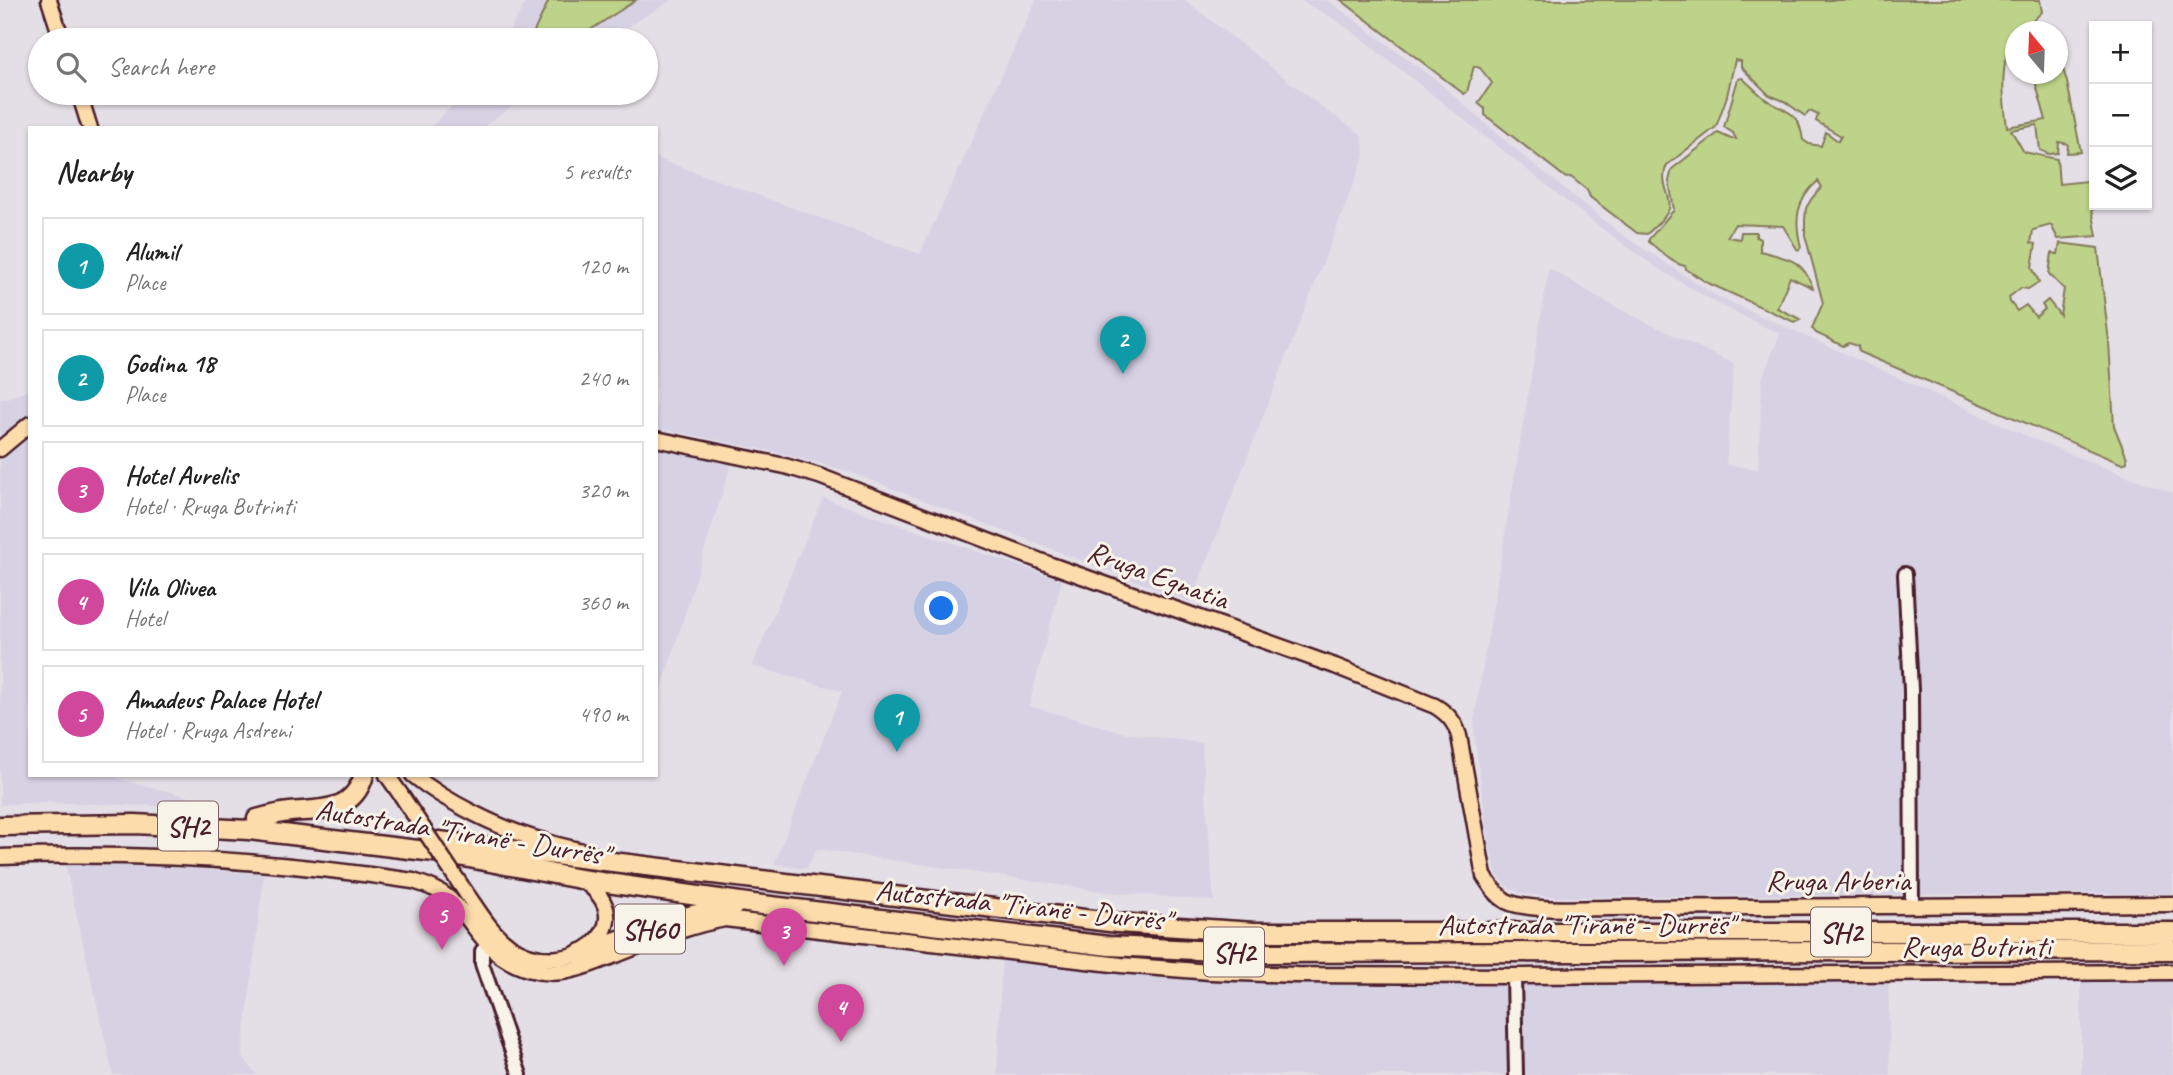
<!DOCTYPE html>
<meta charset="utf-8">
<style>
:root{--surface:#fff;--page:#f6f6f6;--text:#222;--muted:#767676;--line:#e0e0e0;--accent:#ea580c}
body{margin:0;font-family:Caveat,sans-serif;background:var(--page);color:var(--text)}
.controls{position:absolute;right:21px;top:21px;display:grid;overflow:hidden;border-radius:0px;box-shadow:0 2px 5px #0004}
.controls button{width:63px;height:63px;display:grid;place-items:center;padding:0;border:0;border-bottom:2px solid var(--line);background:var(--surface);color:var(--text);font:35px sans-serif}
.compass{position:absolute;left:2005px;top:21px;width:63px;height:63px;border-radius:50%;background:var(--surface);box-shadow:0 2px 5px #0004;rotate:341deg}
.you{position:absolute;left:942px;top:609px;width:24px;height:24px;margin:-18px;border:5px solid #fff;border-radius:50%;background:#1a73e8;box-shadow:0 0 0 10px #1a73e833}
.badge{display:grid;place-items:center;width:46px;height:46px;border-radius:50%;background:var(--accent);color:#fff;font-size:23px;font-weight:700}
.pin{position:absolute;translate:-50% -58px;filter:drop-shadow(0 2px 4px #0008)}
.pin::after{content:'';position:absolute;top:37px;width:24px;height:21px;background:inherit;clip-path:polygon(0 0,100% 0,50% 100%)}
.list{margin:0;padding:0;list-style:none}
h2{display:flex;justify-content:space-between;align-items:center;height:91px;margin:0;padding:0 28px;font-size:30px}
h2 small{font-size:23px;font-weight:400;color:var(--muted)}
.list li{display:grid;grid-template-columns:46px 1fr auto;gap:21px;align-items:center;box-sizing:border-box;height:98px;margin:0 14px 14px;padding:0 14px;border:2px solid var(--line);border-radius:0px}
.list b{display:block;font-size:26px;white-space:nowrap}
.list p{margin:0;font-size:23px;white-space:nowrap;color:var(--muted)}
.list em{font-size:23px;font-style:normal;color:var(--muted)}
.icon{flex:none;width:38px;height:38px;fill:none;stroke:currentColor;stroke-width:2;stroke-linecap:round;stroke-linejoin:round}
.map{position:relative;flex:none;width:2173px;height:1075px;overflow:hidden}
.search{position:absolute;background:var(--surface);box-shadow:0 2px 5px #0004;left:28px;top:28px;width:630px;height:77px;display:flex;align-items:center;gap:18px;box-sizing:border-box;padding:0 24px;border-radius:38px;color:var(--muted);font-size:26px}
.panel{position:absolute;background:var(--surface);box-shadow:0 2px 5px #0004;left:28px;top:126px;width:630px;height:651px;border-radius:0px}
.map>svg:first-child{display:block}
</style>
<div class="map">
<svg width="2173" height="1075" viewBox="0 0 2173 1075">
<rect width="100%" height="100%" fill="#e4dfe6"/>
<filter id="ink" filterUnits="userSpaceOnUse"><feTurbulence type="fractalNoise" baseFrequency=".0143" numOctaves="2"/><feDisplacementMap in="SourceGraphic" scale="14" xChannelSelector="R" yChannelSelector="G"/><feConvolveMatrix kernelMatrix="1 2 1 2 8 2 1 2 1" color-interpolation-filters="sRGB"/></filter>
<g filter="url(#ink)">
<path fill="#d7d1e4" d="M527,0H549L530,40H504Z
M636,0H672L606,40H575Z
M1036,0H1185L1327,111L1361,134L1365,155L1191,602L844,470L776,452L656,428V158L920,254Z
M1299,0H1327L1344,12L1435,79L1521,154L1624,236L1717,296L2036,440L2092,463L2173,493V893L1555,897L1523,894L1509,888L1497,876L1488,837L1475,741L1474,720L1549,268L1617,308L1734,364L1726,465L1758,469L1762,378L1780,334L1718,304L1657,268L1593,222L1353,32L1329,16Z
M465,93H490L480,106L499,93H533L481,128H430Z
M30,390V775H104L205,801L179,807L43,802L0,805V400Z
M656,444L732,462L656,707Z
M823,498L893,523L1062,580L1029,706L1125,733L1202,743L1214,901L1106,892L817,849L806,869L774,864L842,691L752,666Z
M64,860L264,874L242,1056L257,1075H113Z
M1002,952L1210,972L1888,973L1890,1075H997Z
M2081,972H2173V1075H2081Z"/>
<path fill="#bdd389" stroke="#84795a" stroke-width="2" d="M549,0H636L575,40H530Z
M1341,0H2040L2042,12L2022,31L2016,32C2016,43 2008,47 2006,58C2001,81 2004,103 2007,127L2046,120L2033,74H2058V52L2067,82L2081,152L2067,153L2068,144L2059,142L2058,153L2049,154L2040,150L2037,125L2011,130L2024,152L2057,159L2059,184L2087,181L2097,236L2058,239L2051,225L2033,230L2031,243L2036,244L2032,267L2039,282L2028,289L2021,288L2009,297L2010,302L2017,311L2026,305L2036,317L2045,309L2042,305L2048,300L2060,315L2064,289L2049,274L2052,253L2058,254L2060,243L2098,248L2109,342L2114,426L2127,458V462L2122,464L1859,352L1858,346L1849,343L1843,346L1816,333L1812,328L1823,303L1805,235V220L1806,208L1812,198L1822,187L1818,181C1796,200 1794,220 1801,247L1799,250L1797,249L1783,226L1735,224L1727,237L1740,239L1741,232H1756V237L1760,239V251C1788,259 1802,258 1813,288L1790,277L1777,308L1800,319L1794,322L1706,282L1686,269L1685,266C1672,264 1660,250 1649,242V239L1674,210L1669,181L1672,169L1718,133L1731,139H1736L1733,133L1724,127L1738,79L1742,78C1749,84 1756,91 1763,97C1784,114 1798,106 1803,140L1809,144L1821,146L1826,132L1838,141L1841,136L1816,121L1818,115L1810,111L1805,116L1784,101L1769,95L1741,67V61L1735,60L1727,96L1716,127L1667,165C1658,184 1673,196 1669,209C1666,218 1654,227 1647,234L1637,233L1590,197L1587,190L1571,177L1566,178L1485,115V109L1478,103L1492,83L1480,68L1474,66L1467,92L1464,94Z"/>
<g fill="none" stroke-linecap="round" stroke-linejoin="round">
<defs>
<path id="minor" d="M1905,574L1911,690L1912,906
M488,945L482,951V964L520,1075
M1514,976L1516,1075"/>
<path id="major" d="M49,0L62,40
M79,93L90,128
M656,439L785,466L819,476L1051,565L1335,666L1435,706C1448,714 1455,722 1459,736L1484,876C1490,885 1496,895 1506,901C1527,912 1584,908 1610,908L2173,904
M0,449L30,424
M387,775L401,795
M413,775C446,802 502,830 544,841C559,846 575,849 591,853
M0,857C139,852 275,860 413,881C429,886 443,891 455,904C471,920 482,942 501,956C518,968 540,975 562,972C580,970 597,962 613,956C650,942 686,926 725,919L1121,965L1210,972L1296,975L1514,976L2173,972
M466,893C479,911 491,933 510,946C567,985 649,925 582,880"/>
<path id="highway" d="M257,819C268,816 279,813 290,812C321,809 353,813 364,775
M0,826L135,824L249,830L443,853L580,879L754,904L1109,946L1260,953L2173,950
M439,841L1118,923L1254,932H2173
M579,954L692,915L733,907"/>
</defs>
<use href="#minor" stroke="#4a1f2b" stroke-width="18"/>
<use href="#major" stroke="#4a1f2b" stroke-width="19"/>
<use href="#highway" stroke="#4a1f2b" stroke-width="23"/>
<use href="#minor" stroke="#f7f3e8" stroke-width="12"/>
<use href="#major" stroke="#fddcac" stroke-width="14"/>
<use href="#highway" stroke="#fddcac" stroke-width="18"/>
<defs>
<path id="major-bridge" d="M401,795L466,893"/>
</defs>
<use href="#major-bridge" stroke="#4a1f2b" stroke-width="19" stroke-linecap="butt"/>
<use href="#major-bridge" stroke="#fddcac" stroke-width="14"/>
</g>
</g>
<g text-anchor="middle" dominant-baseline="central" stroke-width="6" stroke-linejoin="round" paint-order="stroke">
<g fill="#f7f3e8" stroke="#7e5f64" stroke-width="2">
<rect x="158" y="801.5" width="60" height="49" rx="5"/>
<rect x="615" y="904.5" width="70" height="49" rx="5"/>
<rect x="1811" y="907.5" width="60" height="49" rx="5"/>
<rect x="1204" y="927.5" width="60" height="49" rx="5"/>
</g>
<g font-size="28" font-weight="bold" fill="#4a1f2b">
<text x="188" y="826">SH2</text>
<text x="650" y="929">SH60</text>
<text x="1841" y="932">SH2</text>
<text x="1234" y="952">SH2</text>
</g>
<g font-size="30" fill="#4a1f2b" stroke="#f7f3e8">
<text transform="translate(1158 575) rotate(20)">Rruga Egnatia</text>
<text transform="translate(462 832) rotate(9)">Autostrada "Tiranë - Durrës"</text>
<text x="1838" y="880">Rruga Arberia</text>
<text transform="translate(1023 905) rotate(6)">Autostrada "Tiranë - Durrës"</text>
<text x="1586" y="924">Autostrada "Tiranë - Durrës"</text>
<text x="1976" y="946">Rruga Butrinti</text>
</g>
</g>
</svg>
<div class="controls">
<button>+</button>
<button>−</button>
<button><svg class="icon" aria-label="layers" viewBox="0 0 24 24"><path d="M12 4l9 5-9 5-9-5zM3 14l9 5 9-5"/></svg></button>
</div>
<svg class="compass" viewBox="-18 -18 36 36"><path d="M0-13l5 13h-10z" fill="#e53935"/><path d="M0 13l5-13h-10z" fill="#767676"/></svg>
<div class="you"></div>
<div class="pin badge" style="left:897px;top:752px;background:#0f9aa8">1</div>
<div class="pin badge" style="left:1123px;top:374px;background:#0f9aa8">2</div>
<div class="pin badge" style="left:784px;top:966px;background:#d1479c">3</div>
<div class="pin badge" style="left:841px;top:1042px;background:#d1479c">4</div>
<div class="pin badge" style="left:442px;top:950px;background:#d1479c">5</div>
<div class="search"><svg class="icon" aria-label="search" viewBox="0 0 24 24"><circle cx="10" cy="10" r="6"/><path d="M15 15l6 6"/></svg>Search here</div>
<section class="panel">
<h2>Nearby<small>5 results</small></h2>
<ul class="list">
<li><span class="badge" style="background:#0f9aa8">1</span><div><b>Alumil</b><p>Place</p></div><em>120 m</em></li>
<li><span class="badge" style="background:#0f9aa8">2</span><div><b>Godina 18</b><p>Place</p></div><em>240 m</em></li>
<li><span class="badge" style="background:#d1479c">3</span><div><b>Hotel Aurelis</b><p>Hotel · Rruga Butrinti</p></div><em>320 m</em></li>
<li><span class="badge" style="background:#d1479c">4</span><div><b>Vila Olivea</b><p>Hotel</p></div><em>360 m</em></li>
<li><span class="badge" style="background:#d1479c">5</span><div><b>Amadeus Palace Hotel</b><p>Hotel · Rruga Asdreni</p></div><em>490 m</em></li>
</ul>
</section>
</div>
